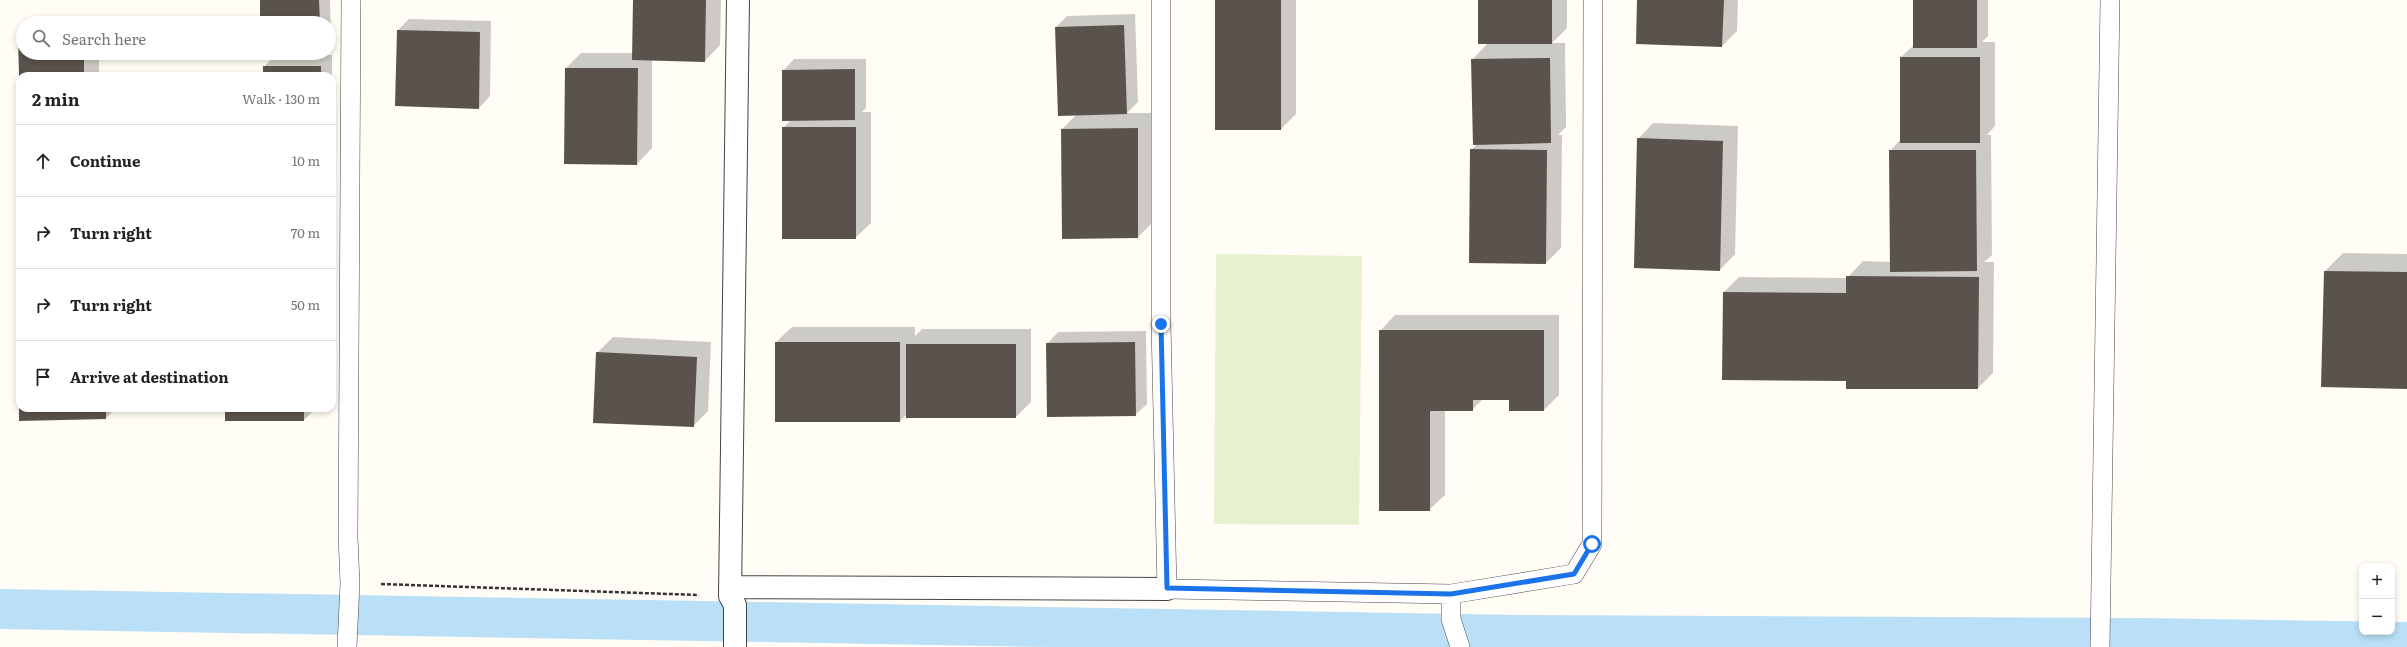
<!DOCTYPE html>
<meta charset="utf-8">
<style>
:root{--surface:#fff;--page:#f6f6f6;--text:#222;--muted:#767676;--line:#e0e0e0}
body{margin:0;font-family:Literata,serif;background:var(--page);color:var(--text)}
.controls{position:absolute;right:12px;bottom:12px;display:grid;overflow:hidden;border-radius:8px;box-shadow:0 2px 6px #0003}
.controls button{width:36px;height:36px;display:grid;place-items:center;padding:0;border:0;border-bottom:1px solid var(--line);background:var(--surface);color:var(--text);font:20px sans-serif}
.stop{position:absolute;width:12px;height:12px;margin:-9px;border:3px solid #1a73e8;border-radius:50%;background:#fff}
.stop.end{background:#1a73e8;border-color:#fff;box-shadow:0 1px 4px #0008}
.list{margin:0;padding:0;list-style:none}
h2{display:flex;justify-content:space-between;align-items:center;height:52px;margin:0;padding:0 16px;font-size:17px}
h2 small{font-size:13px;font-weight:400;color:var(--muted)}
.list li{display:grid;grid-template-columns:26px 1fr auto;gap:12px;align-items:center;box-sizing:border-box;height:72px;padding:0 16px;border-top:1px solid var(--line)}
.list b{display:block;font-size:15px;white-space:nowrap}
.list em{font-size:13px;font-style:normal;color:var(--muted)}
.icon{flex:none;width:22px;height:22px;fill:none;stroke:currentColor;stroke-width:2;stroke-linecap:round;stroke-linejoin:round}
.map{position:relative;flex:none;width:2407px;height:647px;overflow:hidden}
.search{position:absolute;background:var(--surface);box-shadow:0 2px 6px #0003;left:16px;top:16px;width:320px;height:44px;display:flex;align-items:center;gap:10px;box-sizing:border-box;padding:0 14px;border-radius:22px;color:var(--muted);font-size:15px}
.panel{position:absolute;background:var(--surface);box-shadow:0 2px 6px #0003;left:16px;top:72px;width:320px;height:340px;border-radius:12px}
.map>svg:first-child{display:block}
</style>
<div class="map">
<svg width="2407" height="647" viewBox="0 0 2407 647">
<rect width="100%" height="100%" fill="#fffdf5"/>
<path fill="#e6f2cf" d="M1216,254L1362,256L1359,525L1214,524Z"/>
<path fill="#0003" d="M261,0H330L331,45L329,47V23H261Z
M634,0H721L720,45L705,61L652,59V148L637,164L565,163L566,68L581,53H633Z
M1216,0H1296V114L1281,129Z
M1479,0H1567V28L1552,43H1565L1566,127L1558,135H1562L1561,248L1546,263L1471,150L1477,144L1472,60L1488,43Z
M1638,0H1738L1737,31L1722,46Z
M1914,0H1988V36L1982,42H1995V126L1987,135H1991L1992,255L1984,262H1994L1993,373L1978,388L1847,380L1724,292L1739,277L1847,278L1863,261L1890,262V151L1901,139V57L1914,45Z
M1135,14L1138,102L1127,113H1153V222L1138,237L1062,238V129L1076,115L1056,27L1067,16Z
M409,19L491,21L490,96L479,108L398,30Z
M98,20V23H33L35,22Z
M23,33V53H99V76H20L19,37Z
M262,53L332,55V76H264V67L273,57Z
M794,59H866V108L862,112H871V223L855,238L783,128L791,120L783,71Z
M332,94L333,143H332Z
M1653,123L1738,126L1735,254L1720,270L1638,139Z
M2343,253L2407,254V388L2322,386L2325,271Z
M1395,315H1559V395L1544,410H1510V399H1483L1472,410H1445V495L1429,510L1380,331Z
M792,327H915V336L922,329H1031V402L1016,417L907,414L900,421L776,342Z
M1146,331L1147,404L1135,415L1047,344L1058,332Z
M613,337L711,342L708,411L693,426L597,353Z
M20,408H116L106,418Z
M226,408H316L304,420Z"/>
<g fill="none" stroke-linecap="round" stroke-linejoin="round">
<path stroke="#b9e0f7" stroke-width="40" d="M0,609L1517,635L2141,638L2407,642"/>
</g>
<path fill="#5a524d" d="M260,0H319L320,23H260Z
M633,0H706L705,62L632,60Z
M1215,0H1281V130H1215Z
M1478,0H1552V44H1478Z
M1637,0H1724L1722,47L1636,44Z
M1913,0H1977V48H1913Z
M1124,25L1127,114L1058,116L1055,27Z
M397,30L480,32L479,109L395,106Z
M18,37H23V53H84V76H19Z
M261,53H320V57L261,59Z
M1900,57H1980V143H1900Z
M1550,58L1551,143L1473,145L1471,59Z
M263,66H321V76H263Z
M565,68H638L637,165L564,164Z
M855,69V120L782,121V70Z
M782,127H856V239H782Z
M1138,128V238L1062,239L1061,129Z
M1637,138L1723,141L1720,271L1634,268Z
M1470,149L1547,150L1546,264L1469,263Z
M1889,150H1976L1977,271L1890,272Z
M18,161H20V267H16Z
M2324,271L2407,272V389L2321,387Z
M1846,276L1979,277L1978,389H1846V381L1722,380L1723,292L1846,293Z
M1379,330H1544V411H1509V400H1473V411H1430V511H1379Z
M775,342H900V422H775Z
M1135,342L1136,416L1047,417L1046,343Z
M906,344H1016V418H906Z
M596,352L697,357L694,427L593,423Z
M18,363H20V383H19Z
M19,408H106V419L19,421Z
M184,408H211V411Z
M225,408H304V421H225Z"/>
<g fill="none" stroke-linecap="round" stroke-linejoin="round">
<defs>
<path id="lane" d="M1161,0V324L1167,589L1451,594
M347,647L350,583L348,537L351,0
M1460,647L1451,619V594L1574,574L1592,544L1593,0
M2100,647L2110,0"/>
<path id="street" d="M730,587L1167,589
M735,647V605L730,596L738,0"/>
</defs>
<use href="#lane" stroke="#444" stroke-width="20"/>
<use href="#street" stroke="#444" stroke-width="24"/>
<path stroke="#333" stroke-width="2.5" stroke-dasharray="4 2" stroke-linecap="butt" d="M381,584L699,595"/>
<use href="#lane" stroke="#fff" stroke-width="19"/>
<use href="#street" stroke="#fff" stroke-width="22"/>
</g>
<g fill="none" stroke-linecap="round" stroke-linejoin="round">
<path stroke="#1a73e8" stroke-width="5" d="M1161,324L1167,588L1451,594L1574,574L1592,544"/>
</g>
</svg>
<div class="controls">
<button>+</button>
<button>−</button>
</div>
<div class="stop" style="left:1592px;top:544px"></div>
<div class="stop end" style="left:1161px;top:324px"></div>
<div class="search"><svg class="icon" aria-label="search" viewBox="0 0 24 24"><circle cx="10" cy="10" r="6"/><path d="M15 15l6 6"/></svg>Search here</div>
<section class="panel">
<h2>2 min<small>Walk · 130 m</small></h2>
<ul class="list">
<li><svg class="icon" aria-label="ahead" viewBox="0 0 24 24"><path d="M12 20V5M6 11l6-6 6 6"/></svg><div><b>Continue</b></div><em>10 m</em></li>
<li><svg class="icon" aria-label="right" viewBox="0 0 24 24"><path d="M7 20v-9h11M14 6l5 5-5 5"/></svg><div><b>Turn right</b></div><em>70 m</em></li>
<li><svg class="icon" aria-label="right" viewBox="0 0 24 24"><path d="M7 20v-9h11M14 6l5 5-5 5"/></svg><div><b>Turn right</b></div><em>50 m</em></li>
<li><svg class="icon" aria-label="arrive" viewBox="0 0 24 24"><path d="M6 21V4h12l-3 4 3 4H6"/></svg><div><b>Arrive at destination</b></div></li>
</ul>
</section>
</div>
